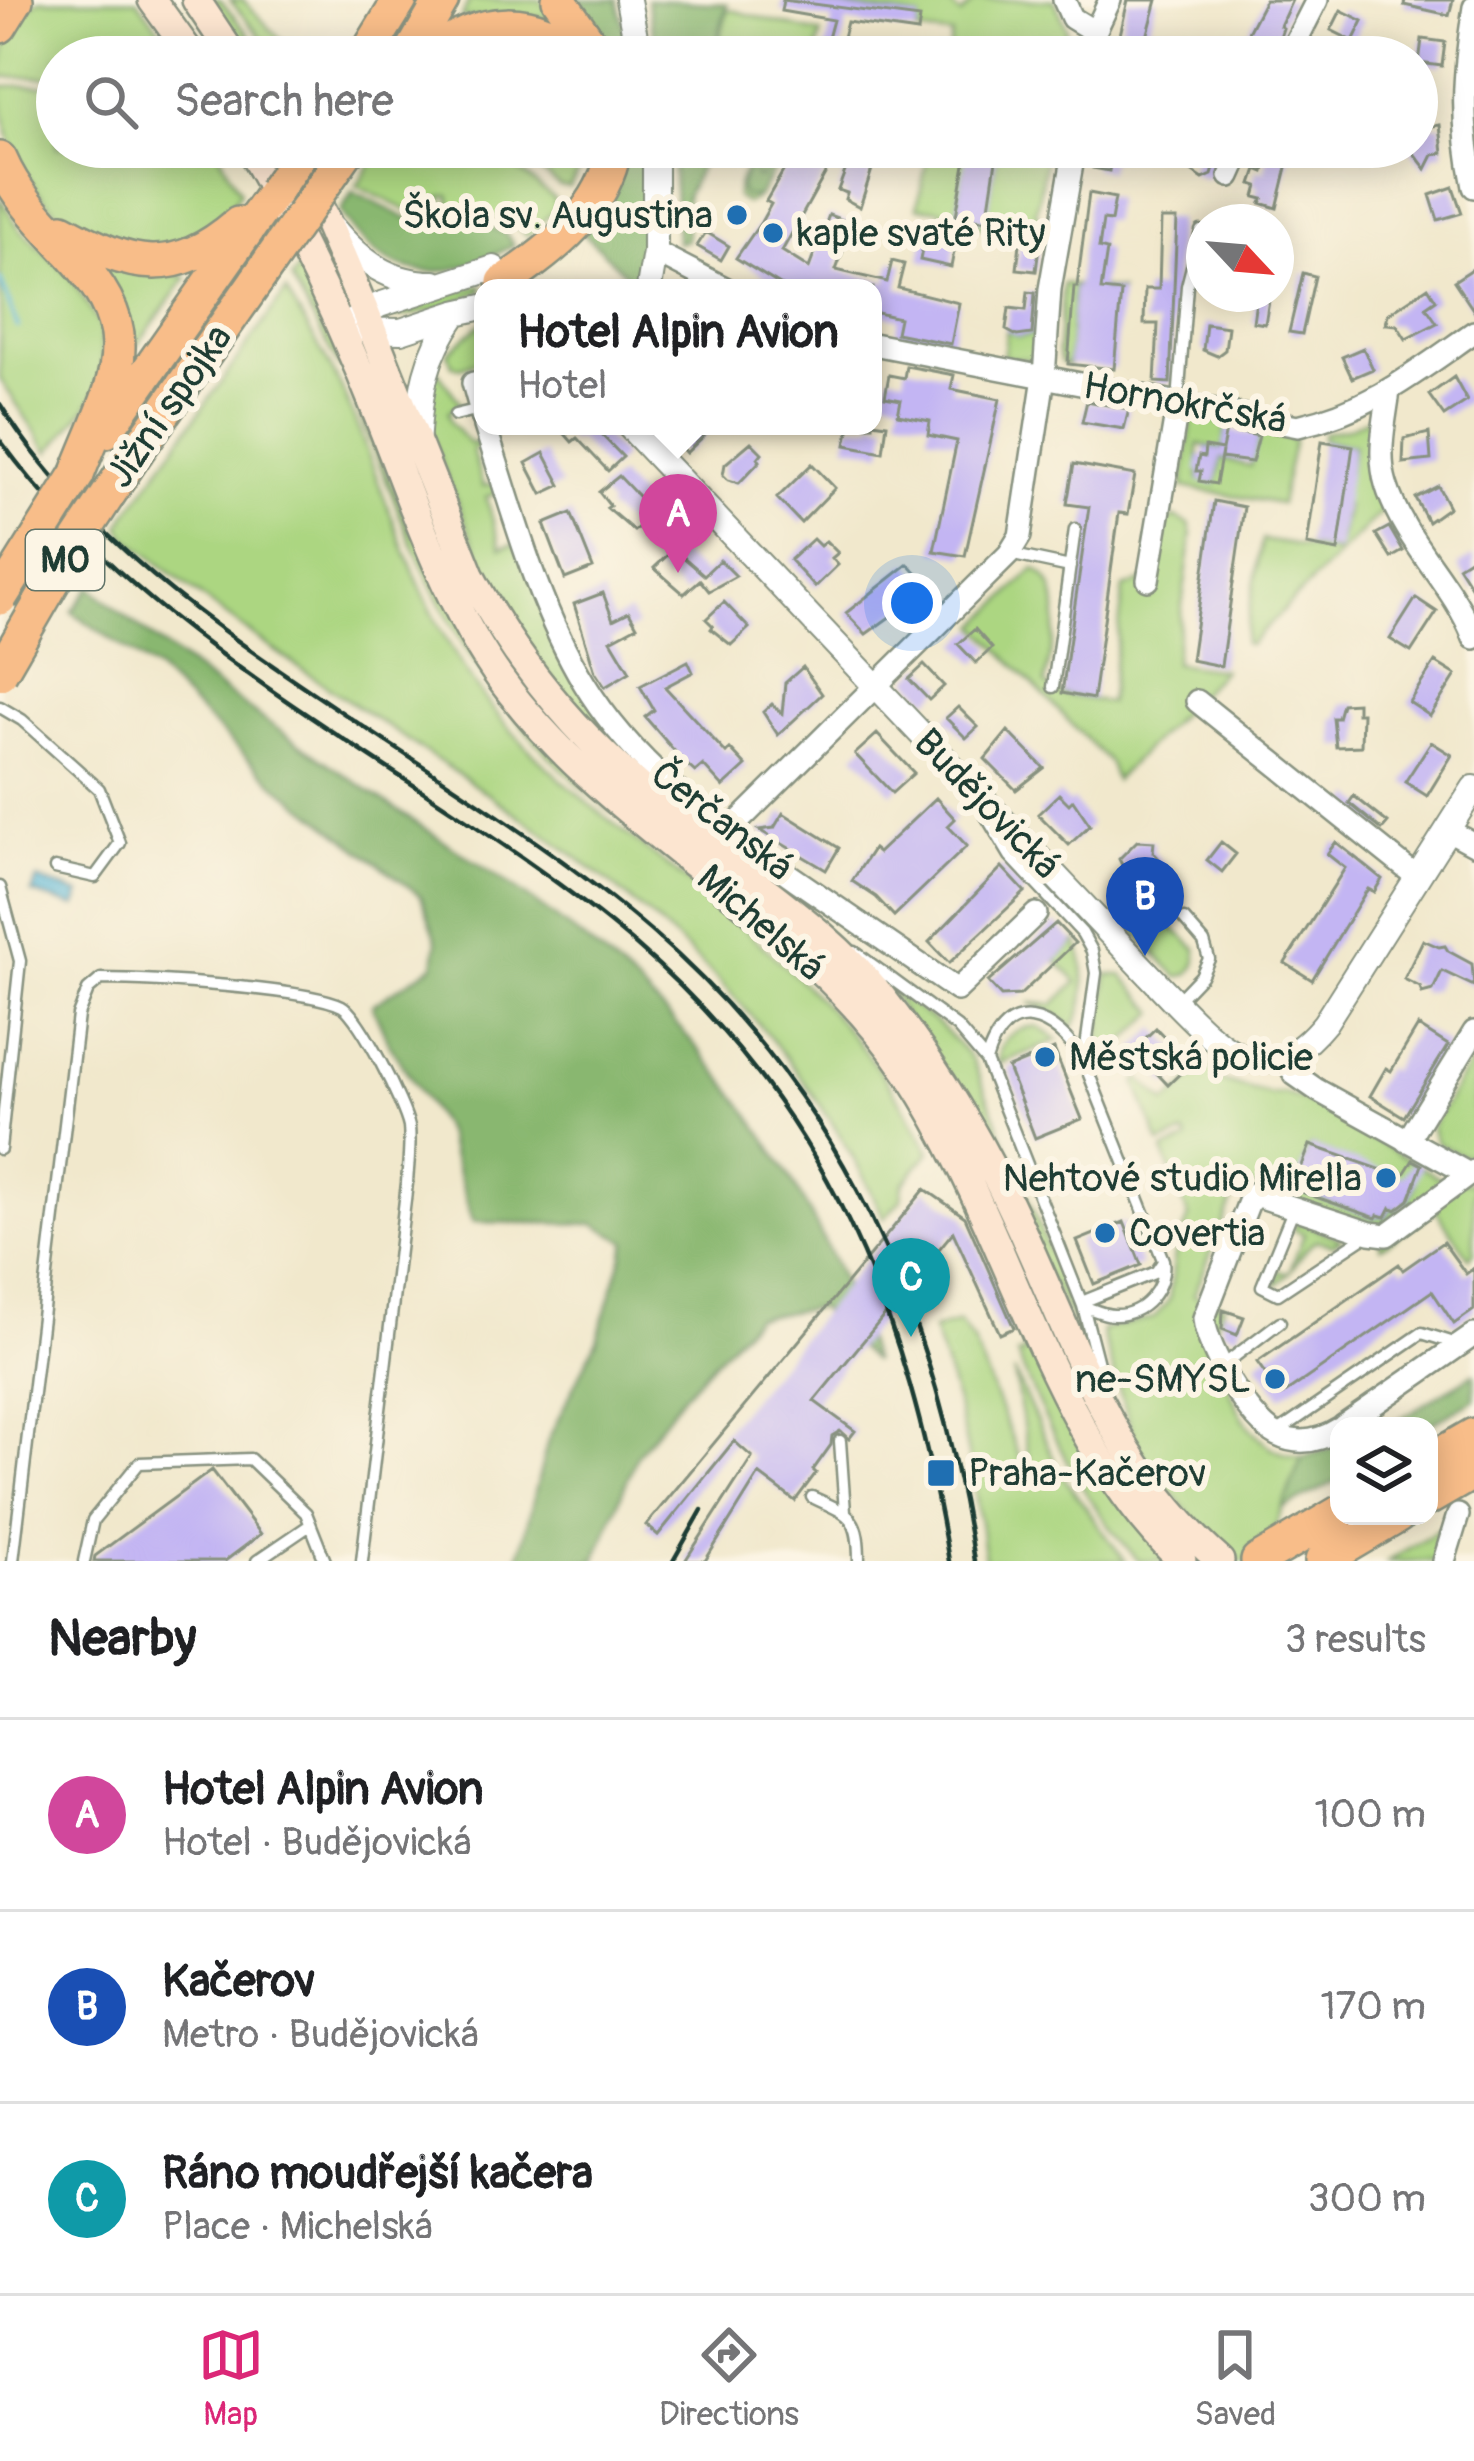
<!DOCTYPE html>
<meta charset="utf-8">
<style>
:root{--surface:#fff;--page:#f6f6f6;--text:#202124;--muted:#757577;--line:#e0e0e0;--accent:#db2777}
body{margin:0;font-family:Pangolin,sans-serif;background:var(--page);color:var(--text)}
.controls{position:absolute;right:36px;bottom:36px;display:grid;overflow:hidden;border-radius:24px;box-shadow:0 6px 30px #0003}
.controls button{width:108px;height:108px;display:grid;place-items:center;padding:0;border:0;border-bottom:3px solid var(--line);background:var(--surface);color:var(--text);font:60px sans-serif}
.compass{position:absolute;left:1186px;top:204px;width:108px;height:108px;border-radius:50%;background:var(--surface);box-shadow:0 6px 30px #0003;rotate:116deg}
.you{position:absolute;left:912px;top:603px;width:42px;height:42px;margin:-30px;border:9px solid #fff;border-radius:50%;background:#1a73e8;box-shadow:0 0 0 18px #1a73e833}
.badge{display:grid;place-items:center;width:78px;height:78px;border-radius:50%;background:var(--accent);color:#fff;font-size:39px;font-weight:700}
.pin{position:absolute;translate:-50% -99px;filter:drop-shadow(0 3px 6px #0008)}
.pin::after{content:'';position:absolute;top:63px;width:42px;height:36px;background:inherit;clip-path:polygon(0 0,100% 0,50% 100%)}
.popup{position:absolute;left:474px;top:279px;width:408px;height:156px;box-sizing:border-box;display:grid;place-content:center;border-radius:24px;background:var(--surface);filter:drop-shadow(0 3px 9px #0005);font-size:39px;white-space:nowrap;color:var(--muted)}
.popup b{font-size:45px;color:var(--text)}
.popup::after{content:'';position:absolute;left:50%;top:100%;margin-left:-24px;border:24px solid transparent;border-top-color:var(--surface)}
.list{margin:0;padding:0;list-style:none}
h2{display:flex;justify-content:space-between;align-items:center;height:156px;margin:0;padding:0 48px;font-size:51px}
h2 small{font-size:39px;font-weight:400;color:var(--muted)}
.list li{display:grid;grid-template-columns:78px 1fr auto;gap:36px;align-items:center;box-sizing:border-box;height:192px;padding:0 48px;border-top:3px solid var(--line)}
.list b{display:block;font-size:45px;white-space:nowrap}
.list p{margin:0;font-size:39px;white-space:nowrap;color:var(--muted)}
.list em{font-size:39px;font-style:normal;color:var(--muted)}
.icon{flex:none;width:66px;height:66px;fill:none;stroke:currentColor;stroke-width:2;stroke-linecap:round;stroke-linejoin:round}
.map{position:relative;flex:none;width:1474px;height:1561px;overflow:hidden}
.search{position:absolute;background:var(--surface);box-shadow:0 6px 30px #0003;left:36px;right:36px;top:36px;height:132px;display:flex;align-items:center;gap:30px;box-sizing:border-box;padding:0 42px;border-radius:66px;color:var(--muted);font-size:45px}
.sheet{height:732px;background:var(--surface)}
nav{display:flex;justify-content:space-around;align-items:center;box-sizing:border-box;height:168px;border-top:3px solid var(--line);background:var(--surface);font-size:33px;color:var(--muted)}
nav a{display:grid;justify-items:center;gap:6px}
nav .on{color:var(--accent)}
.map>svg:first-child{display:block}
</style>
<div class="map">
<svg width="1474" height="1561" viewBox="0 0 1474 1561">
<rect width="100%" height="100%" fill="#fcf5e5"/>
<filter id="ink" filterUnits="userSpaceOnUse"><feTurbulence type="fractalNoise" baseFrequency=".00833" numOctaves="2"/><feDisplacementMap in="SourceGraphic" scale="24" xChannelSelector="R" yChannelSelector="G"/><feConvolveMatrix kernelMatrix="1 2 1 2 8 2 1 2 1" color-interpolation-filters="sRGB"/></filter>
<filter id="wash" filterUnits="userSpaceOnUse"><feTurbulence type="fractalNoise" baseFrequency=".004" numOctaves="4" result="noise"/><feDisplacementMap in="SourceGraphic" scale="48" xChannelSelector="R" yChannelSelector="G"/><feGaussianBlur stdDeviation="2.7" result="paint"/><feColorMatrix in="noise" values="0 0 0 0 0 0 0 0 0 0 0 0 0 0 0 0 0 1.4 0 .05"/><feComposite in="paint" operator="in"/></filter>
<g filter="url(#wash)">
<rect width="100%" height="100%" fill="#f1e8cc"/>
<path fill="#acd681" stroke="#668a5a" stroke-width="3" fill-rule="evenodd" d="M39,0H137L181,57H57V77H1C3,45 11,18 39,0Z
M206,0H220L267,57H245Z
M230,0H243L297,57H277Z
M469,0H540L555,18H462Z
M798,0H945L961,15L976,0H1054L1067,28L1062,57H1011L981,50L980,57H948L952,35L918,32L920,18Z
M728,9L821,34L815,57H715Z
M510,33L567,57H443Z
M57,85V147H216L240,192L218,228L154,253C129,244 96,238 74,224C28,194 1,139 1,86Z
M382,147H461L459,151L468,158L477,148L488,147L554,198L556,208L528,236C509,219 476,208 452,212L449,195L442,196L445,213L419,216L357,186Z
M509,147H588L582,166L569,187L560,186Z
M758,147L773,151L760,178L746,171L740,188L758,197L746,203L737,198C735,181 750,162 758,147Z
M930,147H966L965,156L968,157L956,216L986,221L998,147H1047L1036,214L1051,228L1002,219L999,229L941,221L942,210L917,207Z
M0,198L19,228L69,275L100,326L104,378L87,407L49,452L0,379Z
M87,256L187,277L132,352Z
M303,263L345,369L339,366L291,279Z
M241,265L247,270L133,432L126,427Z
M1063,284L1121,291L1074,287L1068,366L1061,362L1058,352Z
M481,285L482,291C450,304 415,321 380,316L413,303Z
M286,291C305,325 328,358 344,394C389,500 418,616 491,707C554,785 634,837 710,900C803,978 873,1044 930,1152L903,1184L901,1200L884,1218C724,873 393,767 125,535L120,526L127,514Z
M483,322V360L460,367L452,365L448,352Z
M1007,330L1018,336L1039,334L1036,360L1003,357Z
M433,365L460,403L448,413L451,423L470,444L482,441L483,446L472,450L483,486L494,484L497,493L486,497L501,548L514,544L633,762L630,766C543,687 495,598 452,490C443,466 429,438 428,411C428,396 431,380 433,365Z
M353,390L410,528L613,813C500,725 438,617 388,485C376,454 360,422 353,390Z
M1192,417L1227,423L1222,450L1198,444L1199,480L1216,484L1221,459L1250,466L1260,431L1294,439L1280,504L1183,487Z
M1370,417L1374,424L1372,468L1385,508L1249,645L1244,643L1262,540L1337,552L1347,506L1341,504L1354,445L1322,440L1323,433L1348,428Z
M1175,517L1189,524L1192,534L1174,663L1223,670L1115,780L1109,763L977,626L1035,569C1072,590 1050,649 1045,684L1061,694L1109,703L1124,588L1155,577L1166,522Z
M1151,909L1197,949L1196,965L1189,974L1178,977L1134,931Z
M1077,941C1086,965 1089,1007 1072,1028L1059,1016L1029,1003L1053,1005L1077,982L1056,960Z
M1107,975H1122L1156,1012L1107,1058L1100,1037Z
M889,988L938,1024L972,1059L1090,1353Z
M1037,1026L1058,1040L999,1064C998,1039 1014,1028 1037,1026Z
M1474,1056V1154L1462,1155L1437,1143L1431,1128Z
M1207,1065L1222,1081L1271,1095L1284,1093L1317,1106L1445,1181L1474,1183V1253L1469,1257L1436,1210L1381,1247L1377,1232L1240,1181L1194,1295L1224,1305L1212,1331C1227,1380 1239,1452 1302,1457L1262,1561H1237L1208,1537L1138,1450L1103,1337L1102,1330L1154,1318L1169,1300L1175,1254L1189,1217L1163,1151L1188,1140L1185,1134L1160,1144L1136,1082L1140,1078L1166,1103ZM1310,1146L1415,1184L1404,1212L1391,1207L1387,1218L1378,1215L1375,1218L1294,1189Z
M1298,1221L1341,1239L1333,1245L1316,1240C1298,1254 1293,1273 1275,1286L1278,1270L1289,1273L1304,1234L1293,1229Z
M959,1322L973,1342L1022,1463L1029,1460L1014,1372L1060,1472L1125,1561H985C976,1481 961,1405 933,1330Z
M1024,1341L1045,1372L1168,1561H1139C1082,1500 1049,1431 1017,1355L1024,1354Z
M1446,1525L1435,1561H1388Z"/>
<path fill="#89b76f" stroke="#547a52" stroke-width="3" d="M578,0H617L632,57H618Z
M647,0L727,4L713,57H658Z
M628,147H644L645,229L640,288L580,230Z
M672,147H684V156L701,165L686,196L687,240L677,243Z
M773,151L785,158L779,169L775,167L758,197L743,196L740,188L746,170H755V177L760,178Z
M353,192L421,225L472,219L506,234L514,245C442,285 386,284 340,212Z
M90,587C194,676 308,750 421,826C497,876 574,926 640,988C749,1091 826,1220 873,1362L818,1308L755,1317L683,1395L637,1455L595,1561H518L548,1440L597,1340L627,1242L595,1224L473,1222L444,1129L389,1044L372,1005L434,965L437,941L421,896L276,785L157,671L72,612Z
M1474,1374V1400L1426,1426H1388Z
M1339,1446V1480L1282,1509L1302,1457Z"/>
<path fill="#59b6d7" stroke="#3c7a86" stroke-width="3" d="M37,879L80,894L76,907L32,893Z"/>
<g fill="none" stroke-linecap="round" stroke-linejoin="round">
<path stroke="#59b6d7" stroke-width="4.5" d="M0,279L18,327"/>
</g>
<g id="blocks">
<path fill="#c3b5f3" d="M783,0L920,18L918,32L847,22L838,57H823L833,20L781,11Z
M1128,0H1157L1146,41L1120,35Z
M1265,0H1292L1280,26L1283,28L1274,55L1268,51L1265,57H1240L1249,41L1245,38Z
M1405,0H1453L1449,15L1404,5Z
M1341,10L1363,21L1353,41L1331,30Z
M1422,39L1445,42L1442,66L1419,63Z
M1440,125L1443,153L1433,155L1426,169L1409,147H1417V128Z
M803,147H840L782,251L809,268L829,215L853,224L836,270L887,282L892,261L904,264L898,288L959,303L951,344L896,333L899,318L873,312V288H785L736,258L761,222L771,204L766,201L793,154L797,157Z
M854,147H879L860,207L845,199L847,193L838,190Z
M968,147H998L987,221L956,216Z
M1097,147H1113L1109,171L1093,168Z
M1199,147L1219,153L1212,175L1203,179L1191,171Z
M1271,147H1292L1277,208L1261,203L1263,199L1255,197L1258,186L1252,184L1257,169L1264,172Z
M1453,187L1462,213L1438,220L1430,195Z
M1089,193L1115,198L1111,221L1103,220L1099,248L1107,250L1101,290L1121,292L1114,369L1068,364L1074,287H1077Z
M928,219L959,226L951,267L920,260Z
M1161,219H1177L1170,383L1155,382L1158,324H1144L1145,289H1159Z
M706,232L729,246L721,260L697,246Z
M1021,235L1040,238L1036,271L1017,269Z
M1474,268V311L1454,281Z
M1303,273L1315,276L1302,334L1289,332Z
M1428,287L1436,300L1426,307L1437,323L1406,339L1397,325L1386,324L1388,314Z
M1028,292L1035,293L1032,334L1017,336L1006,330L1009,308L1026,310Z
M1257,294H1270L1265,324L1253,322Z
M1206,324L1228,327L1225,350L1217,356L1203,350Z
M1363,348L1373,369L1352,378L1342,357Z
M906,366L954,375L951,389L1000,399L965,556L934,551L957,441L928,435L930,421L898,415L901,400L885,397L889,375L904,378Z
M1454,377L1467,401L1444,416L1429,395Z
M1087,401L1129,409L1124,429L1082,422Z
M873,422L887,424L883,452L846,445L850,426H873Z
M558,426H593L623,457L608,471L577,438L572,442Z
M662,426H700L707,433L686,453Z
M1226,430L1259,436L1252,462L1221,458L1222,451L1216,484L1199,481L1201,471H1196L1199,456L1204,457L1205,447L1222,450Z
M1429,433L1431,460L1403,463L1404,439Z
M1322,441L1353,446L1338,551L1307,545Z
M751,442L762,453L758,458L760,461L739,483L728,480L723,475L725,464Z
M544,453L561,485L542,494L526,463Z
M812,464L835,488L801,523L777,498Z
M1074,464L1135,475L1128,514L1119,513L1093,699L1062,693L1089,507L1067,504Z
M619,476L654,513L634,531L607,508L610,506L599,492Z
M1438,486L1449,507L1428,522L1415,498Z
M1214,501L1244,507L1221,666L1191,660Z
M571,513L593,568L565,579L544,524Z
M1389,527L1403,551L1391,558L1376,534Z
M813,539L820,546L826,541L838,553L832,558L838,565L815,587L790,560Z
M674,549L704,575L720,560L736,576L709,591L700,580L684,594L654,568Z
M1474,556V591L1458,566Z
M908,564L930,588L866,634L846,613Z
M603,593L613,620L629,612L637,626L611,640L630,672L605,687L595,672L574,604Z
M1416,598L1437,612L1411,652L1390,639Z
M724,602L749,628L731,645L711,629L713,626L706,619Z
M975,629L992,648L976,663L958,644Z
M688,661L693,672L665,687L726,753L730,749L746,766L723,787L703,765L695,772L684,762L645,717L654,710L640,686Z
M1435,662L1456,675L1430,716L1409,702Z
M924,665L944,686L929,700L909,679Z
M803,667L822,694L778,735L763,712L772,704L782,714L785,683Z
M1357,703V713H1362L1361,746L1336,747L1333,718H1338L1342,704Z
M958,707L978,727L966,738L946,718Z
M1008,731L1044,768L1016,790L985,759Z
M877,734L914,773L892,793L855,754Z
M1431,742L1452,755L1427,796L1405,782Z
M1059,794L1069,804L1073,800L1090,825L1069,845L1038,814Z
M1354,796L1388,823L1382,830L1349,803Z
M936,798L955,819L948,826L967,846L894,916L876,897L852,881L873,849L878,853Z
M783,813L839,848L826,870L759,830L774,828Z
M1137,841L1154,842L1153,852L1164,864L1143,880L1127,875L1119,859Z
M1221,842L1236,854L1222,872L1207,860Z
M1336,842L1382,879L1374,892L1368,889L1365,893L1312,980L1285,963L1345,868L1327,854Z
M1002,867L1025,892L949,963L929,942Z
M1056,923L1075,943L1020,995L1001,996L988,982Z
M1423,940L1439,947L1445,946L1448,951L1472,964L1474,986L1442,971L1433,990L1422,993L1420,987L1404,979Z
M1418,1026L1448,1045L1404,1117L1370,1096L1386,1068L1391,1071Z
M1156,1028L1190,1064L1168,1085L1134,1049Z
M1054,1049L1082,1119L1035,1138L1008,1068Z
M1310,1145L1402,1177L1413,1160L1422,1165L1409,1200L1396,1210L1391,1207L1386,1217L1378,1215L1376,1218L1293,1189Z
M925,1189L965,1217L1014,1328L1000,1334L953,1232L814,1401L855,1431L849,1439L840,1431L832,1436L831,1445L813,1470L816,1473L795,1501L759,1474L705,1561H685L752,1457L734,1441L658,1535L646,1525Z
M1124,1222L1141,1265L1094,1284L1077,1241Z
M1443,1242L1466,1274L1474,1268V1310L1454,1324L1432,1291L1281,1396L1257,1362L1399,1264L1403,1270Z
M1223,1310L1244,1317L1237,1335L1222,1329Z
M212,1470L261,1534L225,1561H94L95,1556Z"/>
</g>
</g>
<g filter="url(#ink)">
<use href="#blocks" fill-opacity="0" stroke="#889280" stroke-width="3"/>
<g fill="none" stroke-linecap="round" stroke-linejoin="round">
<defs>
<path id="service" d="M1178,402L1187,286L1201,231
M455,415L480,409
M1009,554L1070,567
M1053,687L1075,529
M0,707L22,720L99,789L120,843L95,877L55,868
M986,816L1010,856L1082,933L1092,951L1096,973L1084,1062
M0,887L20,961L0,1149
M855,952L957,1027L986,1061L1083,1306L1103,1383
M1178,1000L1201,976L1209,959L1204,942L1184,919
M986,1061C1006,993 1055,1014 1084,1062L1163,1260C1167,1288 1143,1316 1114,1315C1104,1315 1092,1309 1083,1306
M1294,1208L1262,1286L1278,1294L1370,1233
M1082,1302L1156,1272L1162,1263
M1222,1366L1280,1322
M1275,1434L1422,1333L1457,1344
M840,1441L845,1512
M812,1497C851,1515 859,1516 859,1561
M13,1561L78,1015L88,990L101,979C147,979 306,988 342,1006C360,1016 405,1106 409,1127C411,1145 408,1166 407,1183L362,1561
M84,1561L93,1520L139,1463L250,1459L306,1513L325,1561
M257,1561L310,1525"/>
<path id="minor" d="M1064,0L1072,18L1095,32
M1474,7C1463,77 1460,118 1474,187
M1091,57L1095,32L1110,0
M1288,57L1317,0
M1230,176L1243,147
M655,252L725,288
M873,344L1298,426C1370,410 1415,373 1474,332
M473,383L483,419
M1389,391C1385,421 1377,454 1386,484C1403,541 1453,583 1474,638
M485,426C513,512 537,605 584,683C636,769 717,825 798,881C851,917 904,954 957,990L1036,914
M1148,580L1178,402
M1197,701L1417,877
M1448,830L1474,844
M727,833L1009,554L1020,536L1044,377L1050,289L1075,147
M1285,1056L1294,1074L1317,1090L1469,1174
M1407,1141L1474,1032
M1343,1426L1474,1335
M1339,1429C1320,1441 1299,1446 1277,1435C1249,1421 1206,1348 1204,1318L1252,1194L1370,1233L1387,1235L1474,1171
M1444,1561L1458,1515"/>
<path id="tertiary" d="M628,0L639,57
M333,228C362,262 389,283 435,283
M649,288L655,252V147
M349,324L379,305L494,268L508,288
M356,330L401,331L456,313
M629,426L1176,1003C1225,1053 1267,1094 1325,1023L1474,788
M417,445C421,390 423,359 456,313L483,307"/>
<path id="secondary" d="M152,0L193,57
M196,0L234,57
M249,147C299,234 341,323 378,416C415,509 448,613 511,693C625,839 805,918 909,1074C1011,1228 1046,1431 1182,1561
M288,147L326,220L365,312L470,575C532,692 607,764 709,846C768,894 832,935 880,995C921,1047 958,1104 989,1163C1064,1305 1095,1451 1220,1561"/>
<path id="trunk" d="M559,0L599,56
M0,26L16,0
M365,57L400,0
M409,57L442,0
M432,57C474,16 540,13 580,57
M0,159C15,194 40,220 66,248C150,335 116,376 77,475
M62,230C131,268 174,279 238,224
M504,282C554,249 604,210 615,147
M106,431L274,192
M137,451L257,280
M1429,1461L1474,1435
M1429,1498L1474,1472
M1258,1561L1339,1513
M1322,1561L1398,1516"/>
</defs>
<use href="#service" stroke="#889280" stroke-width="15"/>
<use href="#minor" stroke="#889280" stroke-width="26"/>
<use href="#tertiary" stroke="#889280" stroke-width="28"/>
<use href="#secondary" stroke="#889280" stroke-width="32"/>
<use href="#trunk" stroke="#889280" stroke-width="38"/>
<use href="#service" stroke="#fff" stroke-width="10"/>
<use href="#minor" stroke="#fff" stroke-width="21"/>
<use href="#tertiary" stroke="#fff" stroke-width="24"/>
<use href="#secondary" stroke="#fce5d0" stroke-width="27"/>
<use href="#trunk" stroke="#f8bd89" stroke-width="33"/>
<path stroke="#1f3d34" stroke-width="4.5" d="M0,404C84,538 211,625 340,711C445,782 555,848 651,931C845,1098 934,1313 974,1561
M0,440C100,577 230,664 369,756C460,816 553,874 636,945C830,1112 907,1315 949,1561
M673,1561L702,1510"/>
<defs>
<path id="trunk-bridge" d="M274,192L305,147
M257,280L350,147
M0,598L77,475
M0,673L66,559L137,451"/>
</defs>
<use href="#trunk-bridge" stroke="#889280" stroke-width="38" stroke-linecap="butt"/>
<use href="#trunk-bridge" stroke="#f8bd89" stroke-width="33"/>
</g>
</g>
<g fill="#1f6fb2" stroke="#fcf5e5" stroke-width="4.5">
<circle cx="737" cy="215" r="12"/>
<circle cx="773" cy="233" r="12"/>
<circle cx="1045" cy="1057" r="12"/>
<circle cx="1386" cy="1178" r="12"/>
<circle cx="1105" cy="1233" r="12"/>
<circle cx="1275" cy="1379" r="12"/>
<rect x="926" y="1458" width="30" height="30" rx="6"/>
</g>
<g text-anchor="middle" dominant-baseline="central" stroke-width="12" stroke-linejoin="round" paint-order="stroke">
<rect fill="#fcf5e5" stroke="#617469" stroke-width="3" x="26" y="530" width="78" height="60" rx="9"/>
<g font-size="36" font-weight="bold" fill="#1f3d34">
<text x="65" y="560">MO</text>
</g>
<g font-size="39" fill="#1f3d34" stroke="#fcf5e5" text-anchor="start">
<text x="713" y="215" text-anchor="end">Škola sv. Augustina</text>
<text x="797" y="233">kaple svaté Rity</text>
<text x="1069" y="1057">Městská policie</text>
<text x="1362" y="1178" text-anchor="end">Nehtové studio Mirella</text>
<text x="1129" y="1233">Covertia</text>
<text x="1251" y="1379" text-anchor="end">ne-SMYSL</text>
<text x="968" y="1473">Praha-Kačerov</text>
</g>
<g font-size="39" fill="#1f3d34" stroke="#fcf5e5">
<text transform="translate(1185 403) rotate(10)">Hornokrčská</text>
<text transform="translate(169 406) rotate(-55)">Jižní spojka</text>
<text transform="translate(987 804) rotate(46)">Budějovická</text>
<text transform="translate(722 821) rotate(38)">Čerčanská</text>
<text transform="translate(761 923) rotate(41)">Michelská</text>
</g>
</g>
</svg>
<div class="controls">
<button><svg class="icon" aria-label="layers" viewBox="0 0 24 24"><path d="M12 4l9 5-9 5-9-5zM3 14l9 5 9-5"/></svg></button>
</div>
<svg class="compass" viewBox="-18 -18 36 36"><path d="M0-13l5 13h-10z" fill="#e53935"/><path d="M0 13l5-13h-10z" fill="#757577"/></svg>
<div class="you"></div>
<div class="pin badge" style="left:678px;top:573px;background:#d1479c">A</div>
<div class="popup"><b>Hotel Alpin Avion</b>Hotel</div>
<div class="pin badge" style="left:1145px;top:956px;background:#1a4fb4">B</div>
<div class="pin badge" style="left:911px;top:1337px;background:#0f9aa8">C</div>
<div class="search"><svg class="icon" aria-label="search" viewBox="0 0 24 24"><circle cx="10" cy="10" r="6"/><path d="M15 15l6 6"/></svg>Search here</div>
</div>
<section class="sheet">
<h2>Nearby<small>3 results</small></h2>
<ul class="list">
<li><span class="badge" style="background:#d1479c">A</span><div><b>Hotel Alpin Avion</b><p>Hotel · Budějovická</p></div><em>100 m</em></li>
<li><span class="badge" style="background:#1a4fb4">B</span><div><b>Kačerov</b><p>Metro · Budějovická</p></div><em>170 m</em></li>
<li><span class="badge" style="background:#0f9aa8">C</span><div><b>Ráno moudřejší kačera</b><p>Place · Michelská</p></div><em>300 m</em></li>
</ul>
</section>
<nav>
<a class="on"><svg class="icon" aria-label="map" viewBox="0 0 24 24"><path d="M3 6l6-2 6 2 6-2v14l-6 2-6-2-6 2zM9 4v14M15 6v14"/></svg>Map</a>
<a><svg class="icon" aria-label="directions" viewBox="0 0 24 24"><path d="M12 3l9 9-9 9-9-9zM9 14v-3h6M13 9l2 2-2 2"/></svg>Directions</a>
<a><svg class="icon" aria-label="saved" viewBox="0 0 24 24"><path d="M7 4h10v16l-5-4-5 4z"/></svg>Saved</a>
</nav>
